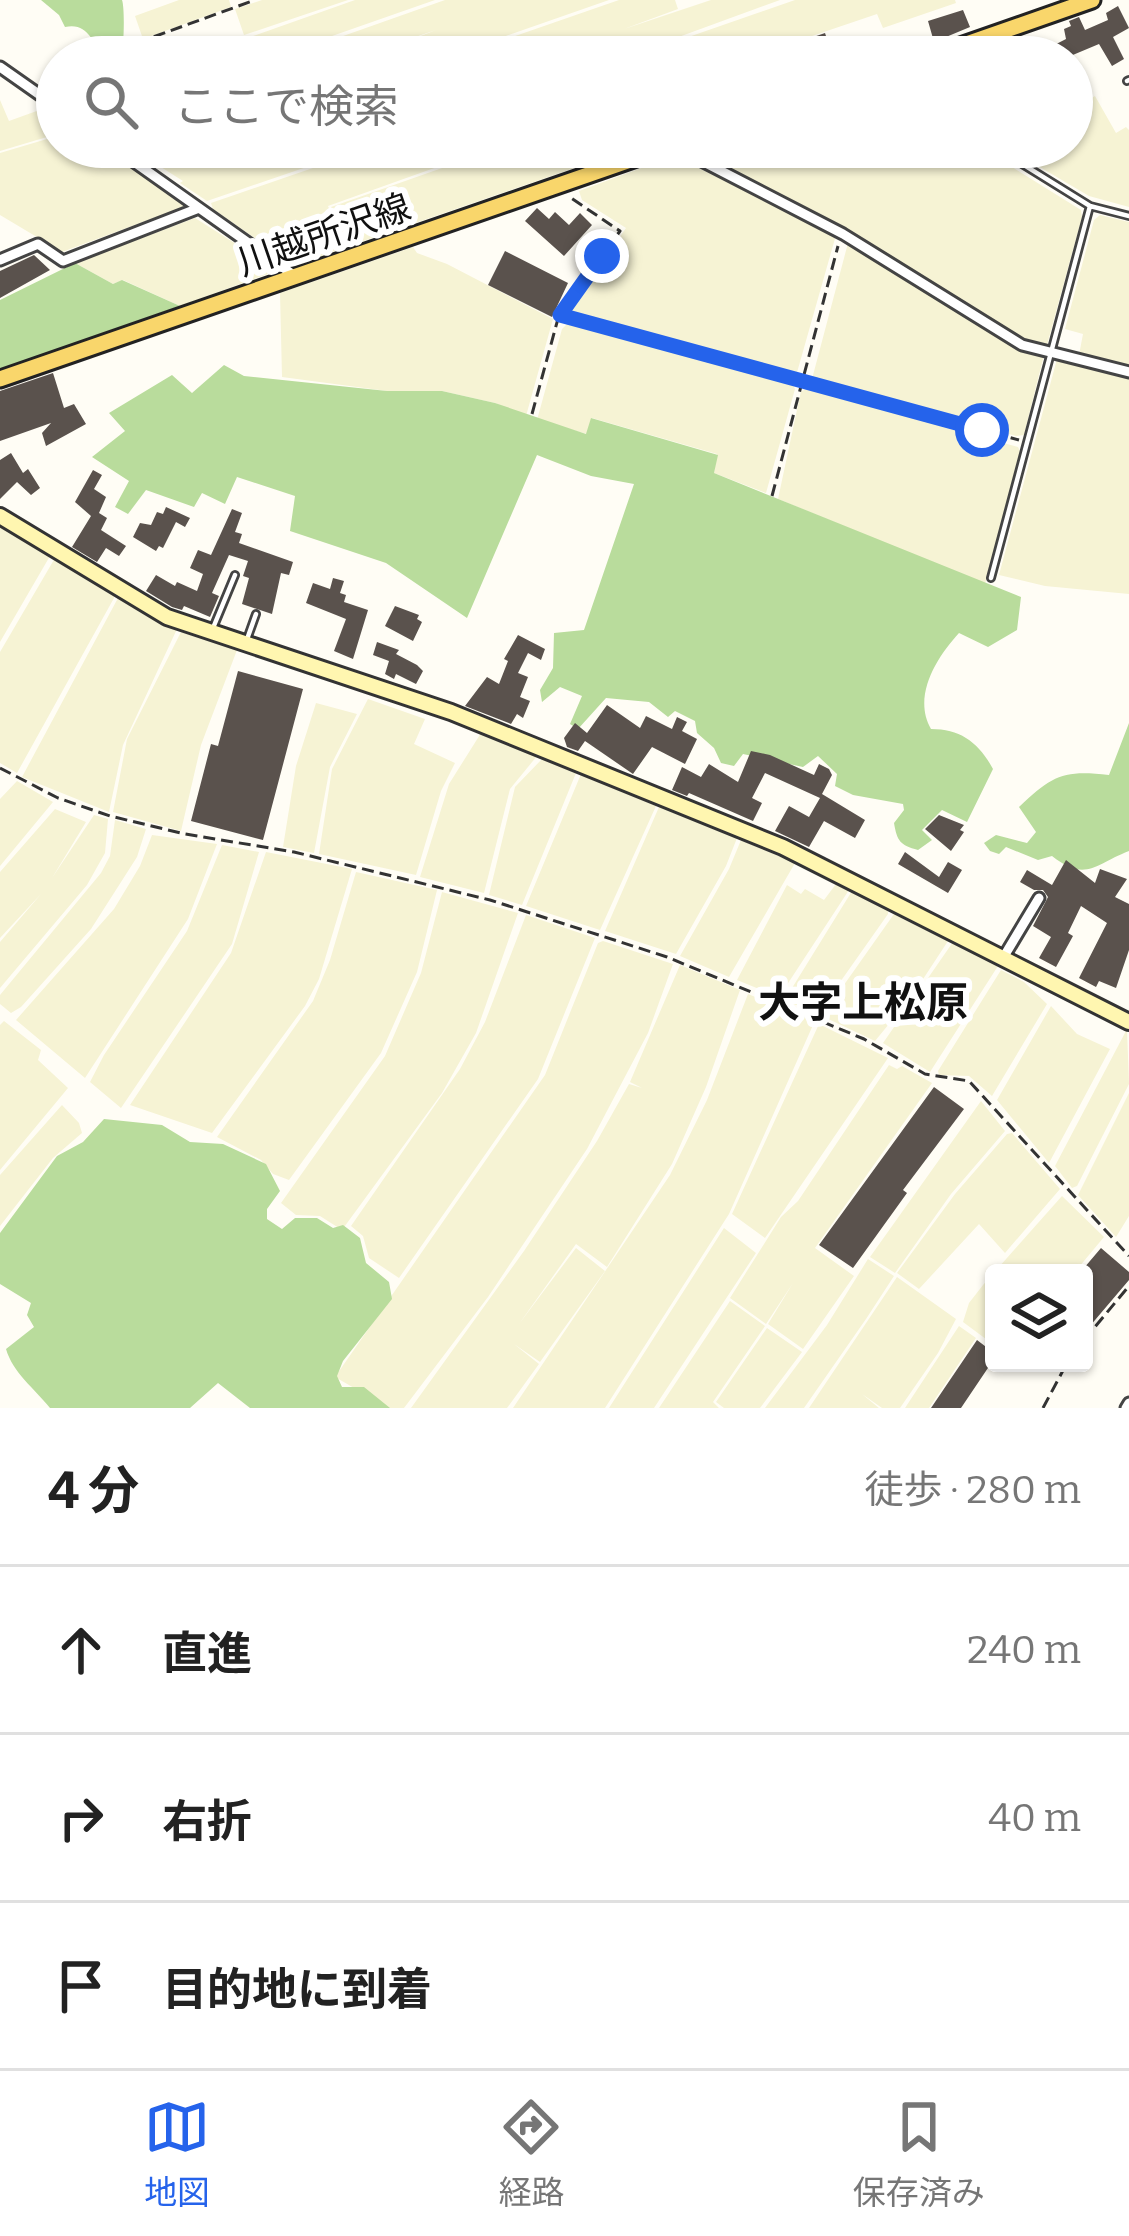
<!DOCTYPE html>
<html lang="ja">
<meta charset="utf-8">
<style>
:root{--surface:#fff;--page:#f2f2f2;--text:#222;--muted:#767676;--line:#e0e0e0;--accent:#2563eb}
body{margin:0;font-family:Bitter,"Noto Sans JP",serif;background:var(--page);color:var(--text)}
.controls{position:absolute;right:36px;bottom:36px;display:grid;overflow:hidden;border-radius:12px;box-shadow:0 3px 9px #0004}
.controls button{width:108px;height:108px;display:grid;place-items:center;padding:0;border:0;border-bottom:3px solid var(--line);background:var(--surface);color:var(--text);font:60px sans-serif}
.stop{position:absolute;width:36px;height:36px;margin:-27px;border:9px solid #2563eb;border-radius:50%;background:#fff}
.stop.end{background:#2563eb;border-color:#fff;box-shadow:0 3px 12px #0008}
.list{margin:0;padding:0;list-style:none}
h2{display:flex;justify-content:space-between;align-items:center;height:156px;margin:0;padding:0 48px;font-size:51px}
h2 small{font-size:39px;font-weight:400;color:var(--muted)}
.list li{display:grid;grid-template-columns:78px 1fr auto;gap:36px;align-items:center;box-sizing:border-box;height:168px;padding:0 48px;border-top:3px solid var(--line)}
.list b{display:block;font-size:45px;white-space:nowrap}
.list em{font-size:39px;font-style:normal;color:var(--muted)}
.icon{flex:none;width:66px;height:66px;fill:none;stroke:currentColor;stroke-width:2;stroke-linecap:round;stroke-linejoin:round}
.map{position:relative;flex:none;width:1129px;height:1408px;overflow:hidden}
.search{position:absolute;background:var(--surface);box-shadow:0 3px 9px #0004;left:36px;right:36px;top:36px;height:132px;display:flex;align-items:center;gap:30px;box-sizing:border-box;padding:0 42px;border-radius:66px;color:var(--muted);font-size:45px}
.sheet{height:660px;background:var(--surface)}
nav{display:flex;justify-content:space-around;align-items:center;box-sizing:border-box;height:168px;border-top:3px solid var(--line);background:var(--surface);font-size:33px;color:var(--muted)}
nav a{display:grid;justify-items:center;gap:6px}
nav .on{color:var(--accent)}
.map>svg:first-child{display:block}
</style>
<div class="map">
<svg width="1129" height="1408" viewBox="0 0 1129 1408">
<rect width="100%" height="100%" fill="#fffdf5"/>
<path fill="#f6f3d4" d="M179,0H229L231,7L143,39L135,16Z
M262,0H348L244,35L235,9Z
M355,0H435L272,57H194Z
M445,0H609L446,57H366L436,30L368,53L335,57L329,41Z
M619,0H675L678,9L624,29L711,0H780L624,57H455Z
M795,0H955L956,3L883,28L877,14L750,57H631Z
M1095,96L1116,133L1126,127L1129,130V207L1089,196L1006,147H1072V109Z
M0,100L9,121L45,108L57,117V134L0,151Z
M57,136V147H101L186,206L62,252L0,215V153Z
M196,147H365L207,201L180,183L183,181L153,162Z
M374,147H493L328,206L345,247L301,264H292L213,209L211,203Z
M502,147H635L349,246L331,207Z
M703,147H980L1081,210L1082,217L1047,345L1024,340L842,226L702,154Z
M674,156L836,235L796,376L568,312L626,228L582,200L579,191Z
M1100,215L1129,222V368L1079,355L1083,334L1065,329L1094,220Z
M195,218L271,266L273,272L180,306L123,280L113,284L75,263Z
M848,243L1016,348L1044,355L1024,435L1016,436L812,379Z
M413,247L417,253L447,264L553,319L526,416L495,403L442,391H387L282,377L280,293Z
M567,324L792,383L795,389L766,493L714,473L717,454L592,418L587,434L537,420L562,329Z
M1057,359L1129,379V594L1045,586L999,575Z
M808,389L1018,447L1020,451L985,584L778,499L801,391Z
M0,527L50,556L0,642Z
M55,558L114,594V598L17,773L0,763V652Z
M118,598L177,629L123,745L109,812L22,777Z
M181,632L237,650L201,745L181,831L113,812L127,739Z
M368,699L425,719L414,744L455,763L441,791L416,875L319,854L332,769Z
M316,703L357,714L330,767L314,853L283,847L296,766Z
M481,733L537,756L510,789L484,893L420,877L449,784Z
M542,759L576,773L522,905L489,895L515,787Z
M581,774L656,806L600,930L526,906Z
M17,781L53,802L0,866V799Z
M659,807L737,838L726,866L676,954L605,931Z
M55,809L86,822L52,878L94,815L108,819L105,853L87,885L0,988V942L41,894L0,938V872Z
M115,820L146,829L137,857L91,929L21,1007L11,1013L0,1004V995L101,873L110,856Z
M152,835L217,844L188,919L85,1078L16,1020L114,909L140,866Z
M741,840L795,863L729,977L680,956L729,869Z
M222,845L259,852L232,944L121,1108L90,1082L104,1055L187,931Z
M266,852L352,869L319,979L305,1006L212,1133L130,1105L231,953Z
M356,872L437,890L417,972L381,1053L289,1180L273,1174L261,1160L217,1137L313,1001L330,960Z
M836,884L849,890L779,997L737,980L787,885L801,894L805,889L824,900Z
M852,891L888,909V914L819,1012L784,1001Z
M442,892L518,913L476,1033L442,1093L342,1230L320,1216L296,1215L281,1203L385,1056L421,973Z
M894,914L948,941L912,996L875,1041L822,1016Z
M526,915L595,938L538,1079L399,1278L369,1258L363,1236L351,1226L460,1069L485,1022Z
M603,941L673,964L648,1033L587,1149L488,1297L404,1408H389L335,1377L545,1075L598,943Z
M953,942L998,966L930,1072L883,1043Z
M680,965L740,990L706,1087L672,1164L607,1267L576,1244L519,1324L576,1248L605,1271L540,1362L514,1344L539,1364L507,1408H411L524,1251L597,1141L629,1084L642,1088L630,1082Z
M1001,970L1024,982L1047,1004L992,1096L969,1076L939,1075L938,1071Z
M748,994L813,1020V1025L729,1214L605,1408H513L670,1175L707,1100Z
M1051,1006L1077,1034L1110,1049L1049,1163L997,1100Z
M4,1021L41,1050L38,1060L68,1088L0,1170V1025Z
M819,1024L888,1058L765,1238L732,1214Z
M1127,1029L1129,1084L1077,1186L1072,1188L1055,1166Z
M889,1065L897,1069L902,1066L932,1083L815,1248L854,1276L803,1349L768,1324L793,1283L766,1324L730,1298L781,1217L798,1201Z
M1129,1093V1216L1116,1237L1078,1195Z
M981,1101L1005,1131L951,1194L895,1273L870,1257Z
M62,1105L79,1123L82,1133L53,1158L0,1226V1175Z
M1012,1133L1060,1189L1005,1253L979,1224L919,1289L897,1273L955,1194L1007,1134Z
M1062,1196L1104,1237L1074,1273H994V1345L963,1322L969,1303L983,1285Z
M724,1228L756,1253L654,1408H609Z
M868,1259L894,1276L866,1319L804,1408H765L827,1325Z
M897,1277L956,1319L938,1353L900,1408H882L862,1394L879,1408H809Z
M730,1301L765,1326L713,1402L719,1408H659Z
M959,1326L976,1338L929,1408H905Z
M767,1328L802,1352L760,1408H724L716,1402Z"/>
<path fill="#b9dc9c" d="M41,0H122C125,8 124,49 121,57H104C92,42 88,22 65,27L59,15Z
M75,263L113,284L122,280L180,306L0,369V300Z
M224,365L244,376L387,391H442L495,403L586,434L591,418L718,455L714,473L1021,597L1017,630L988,647L959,633C937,657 912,696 931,729C961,729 979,743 993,769L967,822L942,810L922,830L932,840L918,850C900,845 897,841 894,823L904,810L903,804L853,795L835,786L837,774L818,756L803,767L743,754L734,766L721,763L714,748L697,733L695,721L675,711L668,717L649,702L606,698L578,729L570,724L582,696L560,687L542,702L540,690L553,668L554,633L584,630L634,484L591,476L537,455L467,618L386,563L290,531L295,496L237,477L225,504L202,493L194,507L146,490L128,514L115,507L129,481L92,457L125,431L109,413L172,375L192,393Z
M1129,723V851C1095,864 1086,883 1052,856L1038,860L1006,847L999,854L990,851L984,843L996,835L1027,843L1036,832L1019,807C1053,775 1063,770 1109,775Z
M104,1119L162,1125L190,1142L223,1144L266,1164L280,1191L267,1209V1219L282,1229L295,1218H317L333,1228L343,1225L360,1238L366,1263L389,1282L392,1299L343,1361L337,1376L342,1387H364L390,1408H250L218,1383L190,1408H50C34,1388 13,1373 6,1349L34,1327L27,1315L31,1303L0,1284V1233L57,1156L83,1142Z"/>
<path fill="#5a524d" d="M1118,6L1129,28L1113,37L1124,59L1112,66L1099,44L1068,57H1031L1066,39L1064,29L1071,26L1069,21L1079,17L1085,30L1108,20L1106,13Z
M963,10L970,27L934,42L928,21Z
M825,33L832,54L782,57L779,49Z
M537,208L549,219L555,212L569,225L580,213L592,225L564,256L525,221Z
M505,251L568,283L552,317L488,285Z
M34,255L50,270L0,298V271Z
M53,373L64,408L74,404L86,424L46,446L42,433L51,423L0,441V391Z
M11,453L23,473L28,469L40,488L31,495L17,482L0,499V460Z
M93,470L102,475L94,489L106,497L99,513L107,518L101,530L126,546L119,556L106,548L97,562L72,547L91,516L75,502Z
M166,507L190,518L185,527L176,522L163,548L159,546L156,551L133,537L140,523L151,525L157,512L163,514Z
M232,509L242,513L235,532L242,534L239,543L293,562L289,575L281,573L272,614L242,604L249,578L243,576L248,561L229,555L212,593L219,596L210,617L184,606L182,610L172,607L146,591L156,575L175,586L177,582L197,591L203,574L190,568L198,550L211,555Z
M333,578L344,581L340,593L346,595L344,602L368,610L353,659L334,651L346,619L306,603L313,583L330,589Z
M395,606L419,615L417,619L422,622L413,641L385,626Z
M518,635L545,649L541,660L528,653L518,673L528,677L520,697L530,701L523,718L517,714L511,724L465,706L487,677L499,684L508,661L504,659Z
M377,642L399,650L396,654L417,665L423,671L416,684L396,674L394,679L385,674L389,661L373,655Z
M238,671L303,689L263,840L191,821L211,744L218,746Z
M607,705L640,728L646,716L672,729L677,717L687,722L682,731L697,739L685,764L652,747L633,774L585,741L578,751L567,747L564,738L575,723L587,733Z
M751,751L770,755L814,775L819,764L829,769L832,775L822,794L865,820L855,838L824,821L809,847L775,831L789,806L809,817L820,798L765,773L752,798L762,803L753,821L689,793L687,796L672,790L682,767L701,777L709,764L738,782Z
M939,815L964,825L960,830L964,832L951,851L925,829Z
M905,852L939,877L948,862L962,870L948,893L898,864Z
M1066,860L1095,883L1100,869L1127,879L1115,897L1129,904V950L1116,988L1099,981L1096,987L1079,978L1107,923L1081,906L1068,933L1073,936L1056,967L1039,958L1051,937L1033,926L1048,897L1043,890H1034L1020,882L1027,870L1052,885Z
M934,1087L964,1109L903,1190L907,1193L853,1268L819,1245Z
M1101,1248L1129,1272V1280L1084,1333V1268Z
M977,1340L994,1353V1359L961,1408H931Z"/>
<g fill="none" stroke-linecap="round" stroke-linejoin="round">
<defs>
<path id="lane" d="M1127,81L1129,80
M995,147L1090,206L1129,216
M991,578L1090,206
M213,628L235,575
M246,642L256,614"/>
<path id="street" d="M0,67L57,107
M113,147L295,276
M687,147L696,158L843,234L1022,345L1129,372
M0,260L38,244L63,261L199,208
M1003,958L1039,898
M1126,1408L1129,1403"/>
<path id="secondary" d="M0,516L167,617L451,712L783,847L1129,1022"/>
<path id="primary" d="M929,57L1092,0
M0,379L668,147"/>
</defs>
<use href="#lane" stroke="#444" stroke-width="10"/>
<use href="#street" stroke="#444" stroke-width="15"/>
<use href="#secondary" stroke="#333" stroke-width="20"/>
<use href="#primary" stroke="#222" stroke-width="21"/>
<path stroke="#333" stroke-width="3" stroke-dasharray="12 6" stroke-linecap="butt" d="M120,49L255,0
M559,315L1019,440
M532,414L559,315L620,231L568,196
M772,496L838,246
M0,768L58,798L110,816L185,834L294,852L490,900L667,957L864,1039L925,1074L969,1081L1129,1256
M1084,1340L1129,1286
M1043,1408L1067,1363"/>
<use href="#lane" stroke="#fff" stroke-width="4.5"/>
<use href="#street" stroke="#fff" stroke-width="9"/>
<use href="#secondary" stroke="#fff6b0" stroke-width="14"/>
<use href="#primary" stroke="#f9d66b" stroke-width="15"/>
</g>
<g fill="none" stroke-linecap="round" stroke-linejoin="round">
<path stroke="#2563eb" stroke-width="15" d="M602,256L560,315L982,430"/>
</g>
<g text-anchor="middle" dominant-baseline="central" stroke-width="12" stroke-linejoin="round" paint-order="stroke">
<g font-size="36" fill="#111" stroke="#fff">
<text transform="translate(324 235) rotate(-19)">川越所沢線</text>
</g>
<g font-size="42" font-weight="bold" fill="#111" stroke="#fff">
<text x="863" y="1003">大字上松原</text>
</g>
</g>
</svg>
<div class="controls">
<button><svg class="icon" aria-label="layers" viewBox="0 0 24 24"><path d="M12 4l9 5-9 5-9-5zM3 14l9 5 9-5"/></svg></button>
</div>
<div class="stop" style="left:982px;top:430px"></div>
<div class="stop end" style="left:602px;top:256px"></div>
<div class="search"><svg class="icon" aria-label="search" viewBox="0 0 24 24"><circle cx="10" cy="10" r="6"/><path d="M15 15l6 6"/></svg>ここで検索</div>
</div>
<section class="sheet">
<h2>4 分<small>徒歩 · 280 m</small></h2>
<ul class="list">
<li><svg class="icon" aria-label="ahead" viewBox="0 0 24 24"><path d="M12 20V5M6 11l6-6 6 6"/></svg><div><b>直進</b></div><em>240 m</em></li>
<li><svg class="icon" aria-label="right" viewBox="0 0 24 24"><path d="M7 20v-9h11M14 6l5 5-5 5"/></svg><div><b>右折</b></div><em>40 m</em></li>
<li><svg class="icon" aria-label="arrive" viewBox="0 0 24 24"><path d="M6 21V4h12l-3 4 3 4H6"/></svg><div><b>目的地に到着</b></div></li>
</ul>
</section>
<nav>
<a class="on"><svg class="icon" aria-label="map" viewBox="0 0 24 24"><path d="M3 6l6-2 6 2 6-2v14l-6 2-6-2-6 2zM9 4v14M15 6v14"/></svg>地図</a>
<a><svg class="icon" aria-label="directions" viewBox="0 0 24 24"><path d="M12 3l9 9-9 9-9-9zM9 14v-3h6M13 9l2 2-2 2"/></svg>経路</a>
<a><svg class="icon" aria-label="saved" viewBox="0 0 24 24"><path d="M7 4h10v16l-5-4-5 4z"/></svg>保存済み</a>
</nav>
